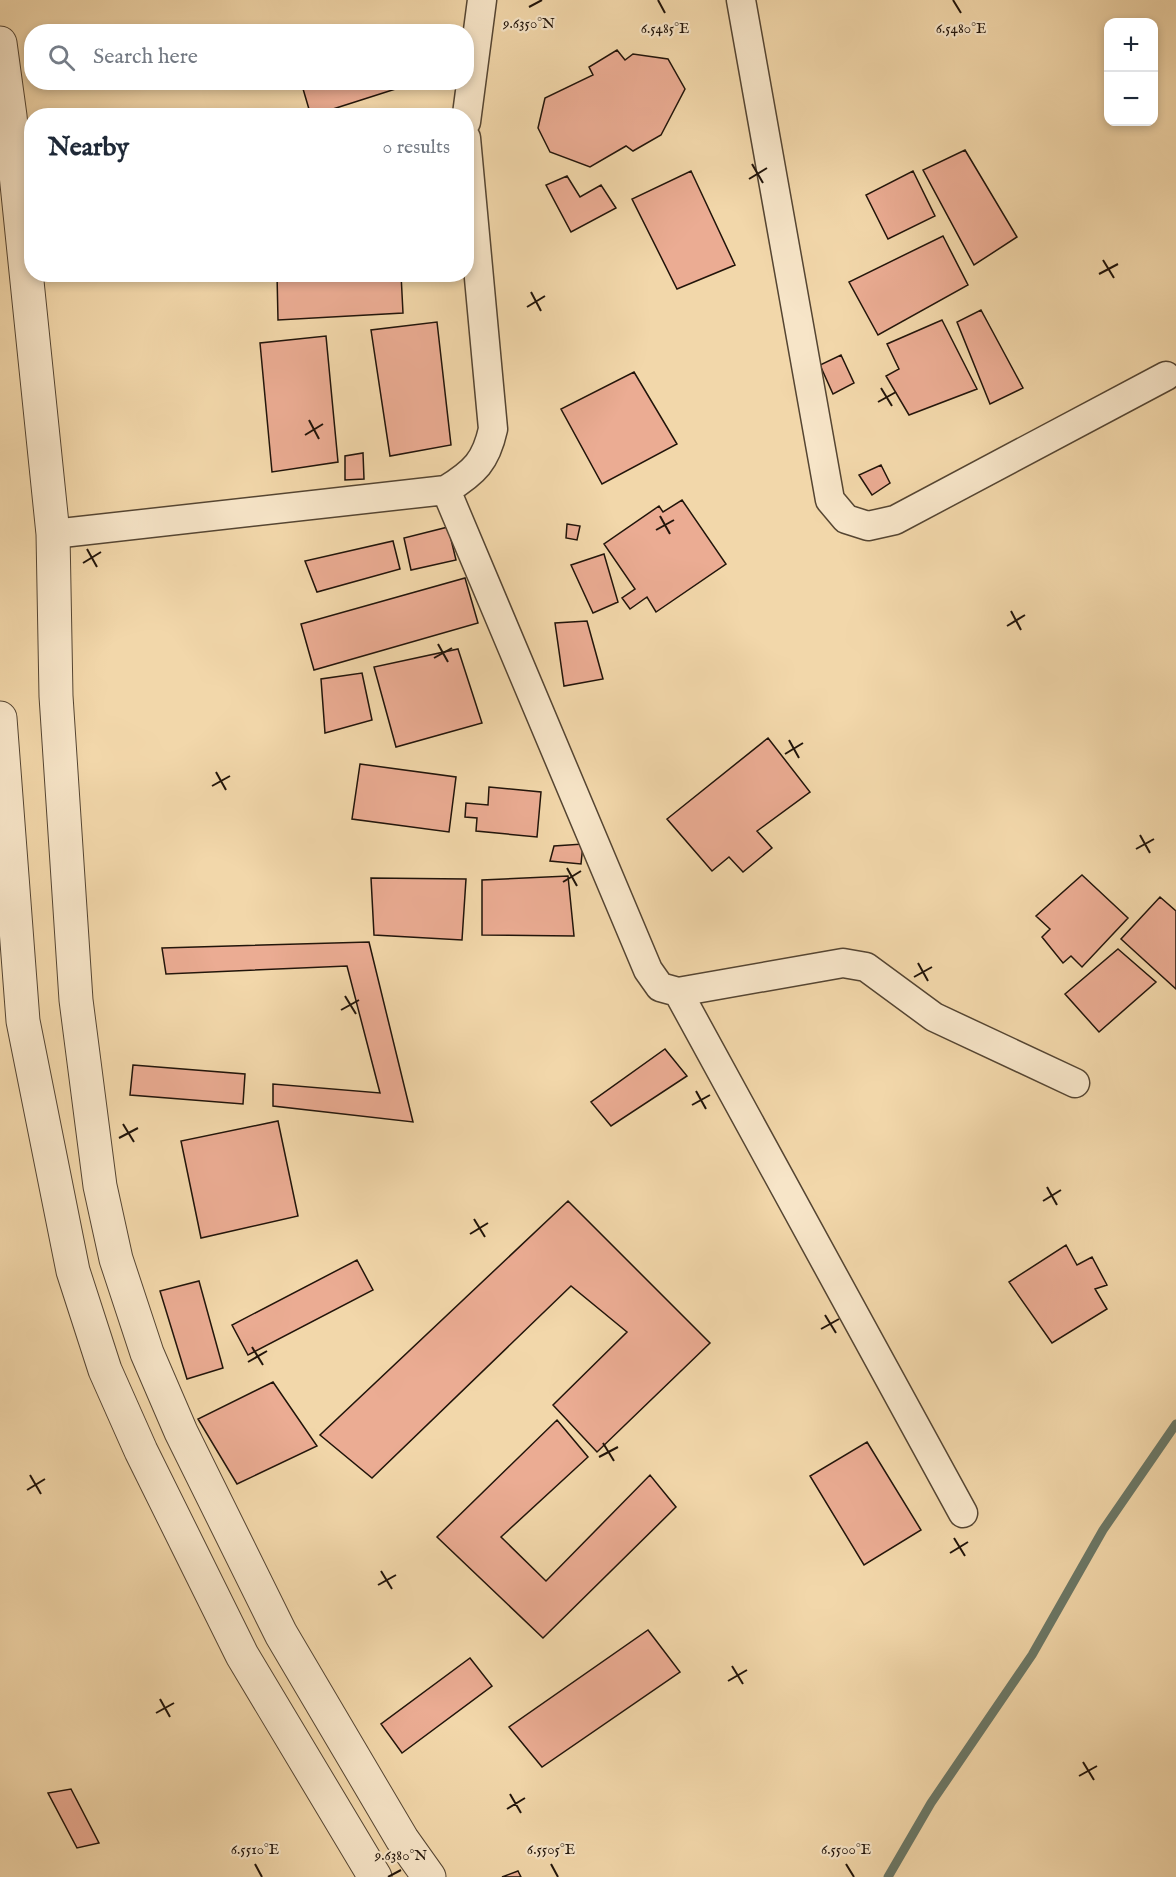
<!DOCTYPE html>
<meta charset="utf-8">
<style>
:root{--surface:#fff;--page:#f2f2f3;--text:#1f2937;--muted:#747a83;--line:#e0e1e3}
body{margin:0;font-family:"IM FELL English",serif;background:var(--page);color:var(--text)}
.controls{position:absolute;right:18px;top:18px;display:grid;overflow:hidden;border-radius:12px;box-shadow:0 3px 9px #0003}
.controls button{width:54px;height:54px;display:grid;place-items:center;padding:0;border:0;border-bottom:2px solid var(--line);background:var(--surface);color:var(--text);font:30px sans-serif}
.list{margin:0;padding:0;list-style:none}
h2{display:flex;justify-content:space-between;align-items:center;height:78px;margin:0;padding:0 24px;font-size:26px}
h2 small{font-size:20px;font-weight:400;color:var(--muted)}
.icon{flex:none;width:33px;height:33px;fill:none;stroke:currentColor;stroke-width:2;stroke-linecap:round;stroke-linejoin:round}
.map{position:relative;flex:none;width:1176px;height:1877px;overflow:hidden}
.search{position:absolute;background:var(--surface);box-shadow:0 3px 9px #0003;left:24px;top:24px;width:450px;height:66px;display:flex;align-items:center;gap:15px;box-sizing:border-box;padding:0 21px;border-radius:24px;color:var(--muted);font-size:22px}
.panel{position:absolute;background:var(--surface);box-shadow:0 3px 9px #0003;left:24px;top:108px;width:450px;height:174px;border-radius:24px}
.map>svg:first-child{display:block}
</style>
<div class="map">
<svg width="1176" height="1877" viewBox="0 0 1176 1877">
<rect width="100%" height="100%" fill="#f2d7aa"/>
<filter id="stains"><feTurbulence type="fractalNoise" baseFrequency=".00333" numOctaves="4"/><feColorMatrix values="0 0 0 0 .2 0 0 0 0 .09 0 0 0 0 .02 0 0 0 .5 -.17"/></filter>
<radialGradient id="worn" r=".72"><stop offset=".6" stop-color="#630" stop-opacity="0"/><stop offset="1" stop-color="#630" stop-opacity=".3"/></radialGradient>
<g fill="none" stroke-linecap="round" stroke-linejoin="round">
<path stroke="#6b7867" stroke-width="9" d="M888,1877L931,1803L1032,1655L1103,1530L1176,1424"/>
</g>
<path fill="#ebac93" stroke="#21140a" stroke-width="1.5" d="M617,50L625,60L633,54L668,59L685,89L661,135L633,151L626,146L590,167L550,152L538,128L545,98L593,75L589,67Z
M301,82H404L405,86L311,116Z
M965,150L1017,237L974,265L923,170Z
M691,171L735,265L677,289L632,199Z
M913,171L935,216L888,239L866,195Z
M567,176L580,197L601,185L616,208L571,232L546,185Z
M943,236L968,285L878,335L849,282Z
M277,274H401L403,313L278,320Z
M981,310L1023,388L990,404L957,322Z
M942,320L977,389L909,415L886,376L899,369L887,344Z
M437,322L451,445L390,456L371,330Z
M326,336L338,462L272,472L260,343Z
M841,355L854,383L833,394L820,365Z
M634,372L677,444L602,484L561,409Z
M363,453L364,479L345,480V456Z
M881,465L890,483L872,495L859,475Z
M682,500L726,564L656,612L647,597L630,609L622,598L635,589L604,544L659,506L663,512Z
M567,524L580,526L577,540L566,538Z
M448,527L456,560L411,570L404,538Z
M393,541L400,569L317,592L305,561Z
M604,554L618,602L593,613L571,565Z
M465,578L478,623L314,670L301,624Z
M587,621L603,679L564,686L555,623Z
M458,649L482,723L396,747L374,667Z
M362,673L372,720L325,733L321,679Z
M768,738L810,792L757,831L772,848L743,872L729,857L712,871L667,819Z
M360,764L456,777L449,832L352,819Z
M489,787L541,792L537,837L476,831L477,818L465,817L466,803L488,805Z
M583,844L581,864L550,861L554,846Z
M1082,875L1128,918L1082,967L1071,956L1063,963L1042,937L1050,929L1036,916Z
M568,876L574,936L482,935V880Z
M371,878L466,879L462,940L374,935Z
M1160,897L1176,911V989L1121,939Z
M369,942L413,1122L273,1106V1084L380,1093L347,966L166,974L162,948Z
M1118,949L1156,982L1099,1032L1065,994Z
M665,1049L687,1076L611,1126L591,1102Z
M133,1065L245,1074L243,1104L130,1095Z
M278,1121L298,1216L201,1238L181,1141Z
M568,1201L710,1343L597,1452L553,1405L627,1332L571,1286L372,1478L320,1435Z
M1066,1245L1077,1265L1092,1257L1107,1285L1095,1289L1107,1309L1052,1343L1009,1282Z
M357,1260L373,1290L248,1355L232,1325Z
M199,1281L223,1368L187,1379L160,1291Z
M273,1382L317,1446L237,1484L198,1419Z
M557,1420L588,1457L501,1537L546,1581L650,1475L676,1507L543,1638L437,1537Z
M867,1442L921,1530L864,1565L810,1476Z
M648,1630L680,1672L542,1767L509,1727Z
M470,1658L492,1686L402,1753L381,1724Z
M71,1789L99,1843L77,1848L48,1793Z
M518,1871L521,1877H502Z"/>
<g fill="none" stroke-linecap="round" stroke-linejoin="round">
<defs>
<path id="minor" d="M741,0L830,500L846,519L868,526L895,520L1166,376
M466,122L482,0
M446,490L648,970L660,987L678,992L843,963L866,967L934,1017L1075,1083
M53,534L446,490C475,472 486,461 493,429L466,138
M678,992L963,1513"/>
<path id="tertiary" d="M0,43L10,116L53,534L56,696L76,1000L100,1186L116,1259L147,1353L181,1432L281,1634L402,1839L429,1877
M0,718L23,1021L73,1271L105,1370L141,1451L242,1655L375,1877"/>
</defs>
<use href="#minor" stroke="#554532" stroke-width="31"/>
<use href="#tertiary" stroke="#554532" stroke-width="35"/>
<use href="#minor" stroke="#f7e5c8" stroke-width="28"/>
<use href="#tertiary" stroke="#f7e5c8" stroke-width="33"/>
</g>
<path fill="none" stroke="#21140a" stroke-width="2" d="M658,0L665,13M953,0L961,13M529,7L542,0M752,164L763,183M749,179L767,168M1103,260L1114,278M1099,274L1118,264M531,292L541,311M527,307L545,296M881,388L892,406M878,402L896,392M309,420L319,439M305,435L323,424M660,516L670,534M656,530L674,520M87,549L97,567M83,563L101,552M1011,611L1021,630M1007,626L1025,615M438,644L448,662M434,658L452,648M789,740L799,758M785,754L803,743M216,772L226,790M212,786L230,776M1140,835L1150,853M1136,849L1154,839M567,868L577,886M563,882L581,871M918,963L928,981M914,977L932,967M345,996L356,1014M341,1010L359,1000M696,1091L706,1109M692,1105L710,1095M123,1124L134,1142M119,1138L138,1128M1047,1187L1057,1205M1043,1201L1061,1190M474,1219L485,1237M470,1234L488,1223M825,1315L836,1333M821,1329L839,1319M252,1347L263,1365M248,1362L267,1351M603,1443L614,1461M599,1457L618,1447M30,1475L41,1494M27,1490L45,1479M954,1538L965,1556M950,1553L968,1542M381,1571L392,1589M378,1585L396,1575M732,1666L743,1684M728,1681L747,1670M160,1699L170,1717M156,1713L174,1703M1083,1762L1094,1780M1079,1776L1097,1766M510,1794L521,1813M507,1809L525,1798M255,1864L262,1877M551,1864L558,1877M846,1864L854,1877M388,1877L401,1870"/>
<g font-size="15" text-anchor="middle" fill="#21140a" stroke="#f7e5c8" stroke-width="4.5" stroke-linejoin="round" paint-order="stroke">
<text x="529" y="28">9.6350°N</text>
<text x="665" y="33">6.5485°E</text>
<text x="961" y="33">6.5480°E</text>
<text x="255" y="1854">6.5510°E</text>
<text x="551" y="1854">6.5505°E</text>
<text x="846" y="1854">6.5500°E</text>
<text x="401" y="1860">9.6380°N</text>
</g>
<rect width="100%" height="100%" filter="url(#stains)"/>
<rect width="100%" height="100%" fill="url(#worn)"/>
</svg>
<div class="controls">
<button>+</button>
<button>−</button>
</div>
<div class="search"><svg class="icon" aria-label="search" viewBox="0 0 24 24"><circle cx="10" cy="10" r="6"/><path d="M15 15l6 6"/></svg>Search here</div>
<section class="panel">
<h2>Nearby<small>0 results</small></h2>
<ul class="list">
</ul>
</section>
</div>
